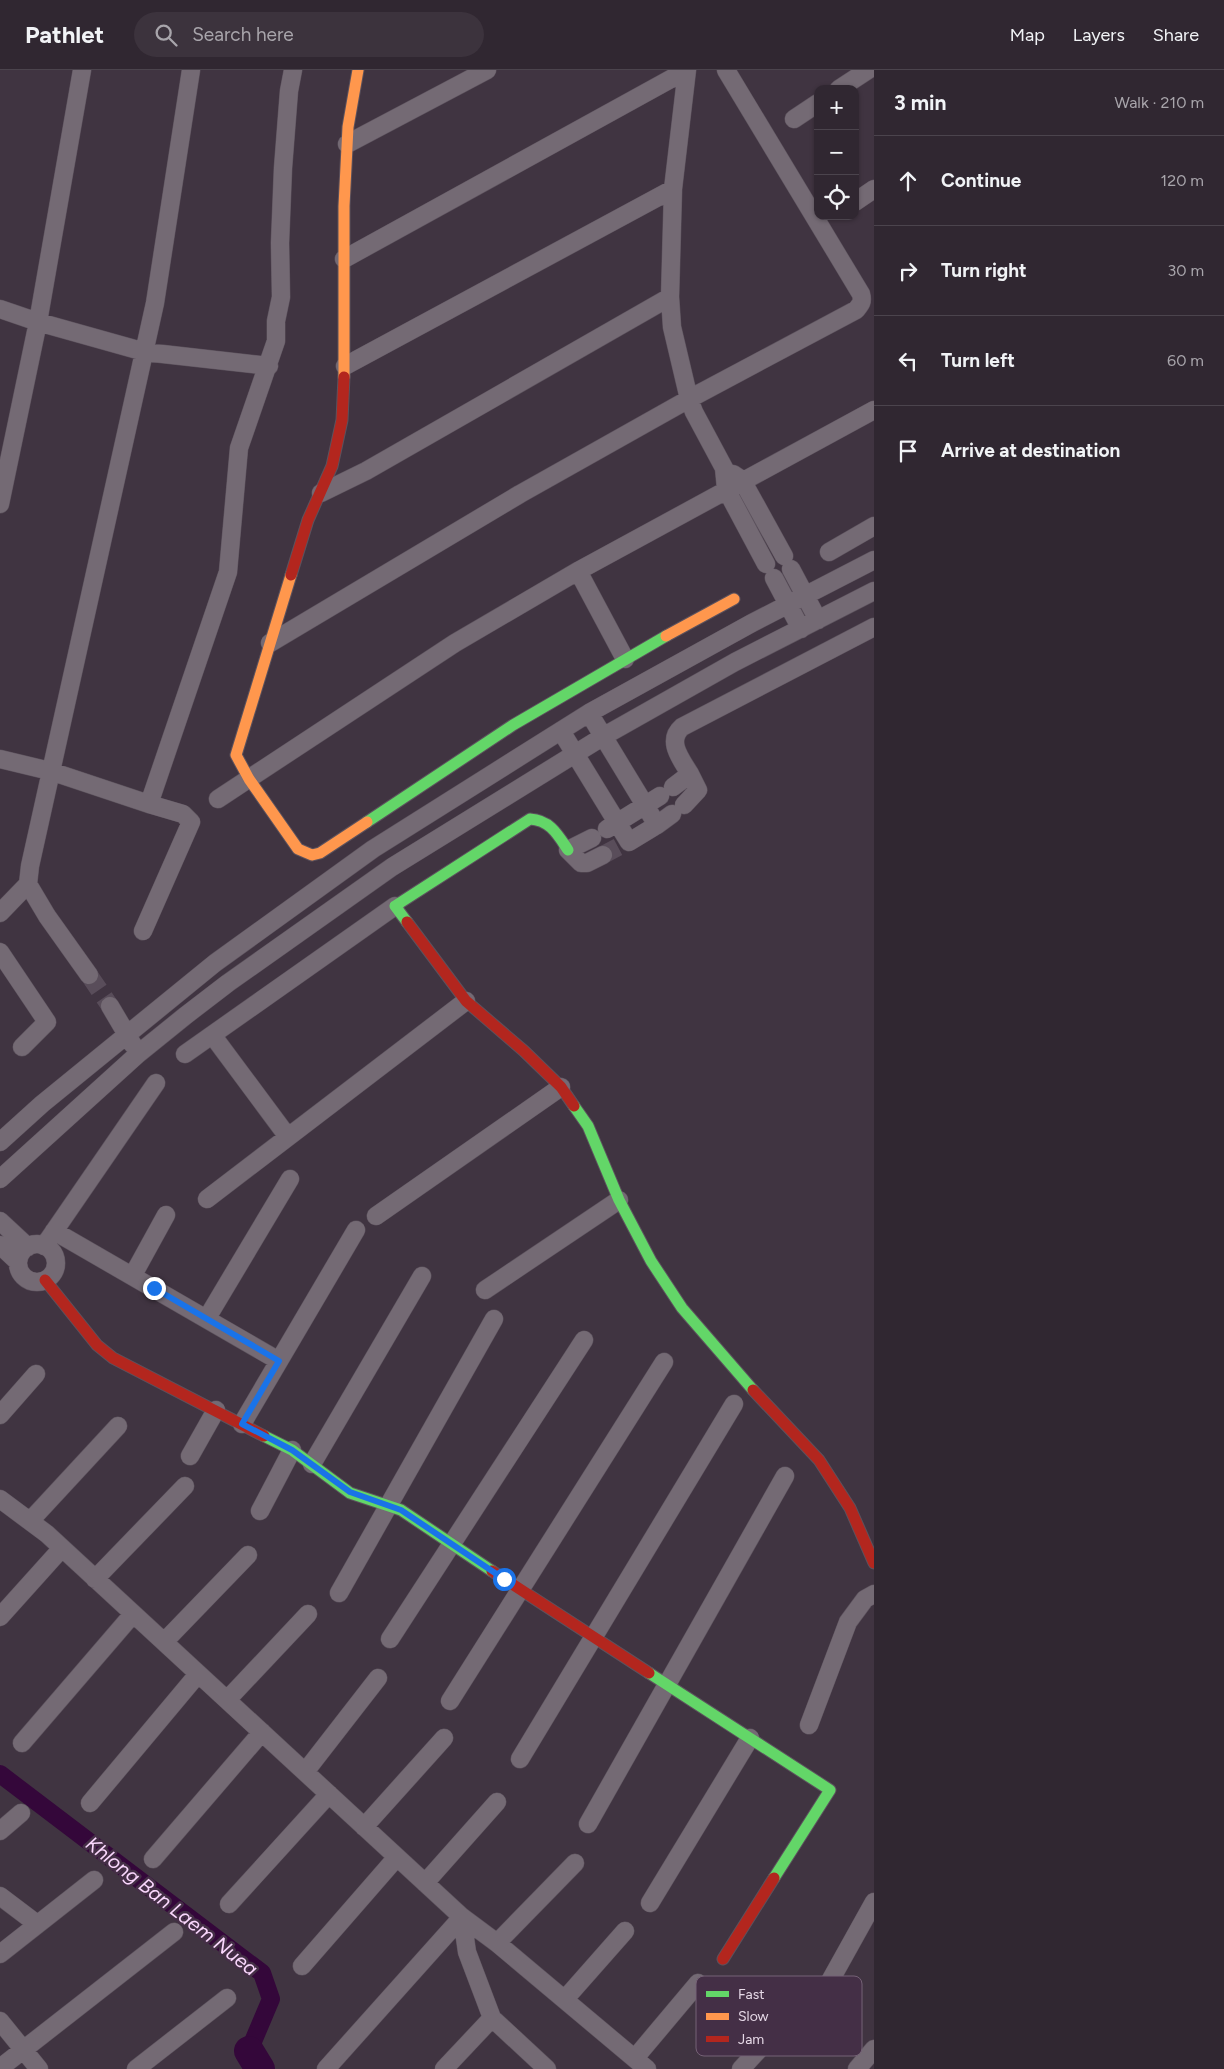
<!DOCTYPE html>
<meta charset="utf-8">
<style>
:root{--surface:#302731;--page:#3c333d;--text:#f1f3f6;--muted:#a8a5ab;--line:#4b444d}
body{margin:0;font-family:Figtree,sans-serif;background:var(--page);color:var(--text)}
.controls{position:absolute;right:15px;top:15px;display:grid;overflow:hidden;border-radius:10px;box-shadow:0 1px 4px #0004}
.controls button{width:45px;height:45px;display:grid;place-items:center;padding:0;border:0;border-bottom:1px solid var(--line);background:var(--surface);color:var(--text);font:25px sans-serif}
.stop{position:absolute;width:15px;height:15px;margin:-11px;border:4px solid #1a73e8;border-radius:50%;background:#fff}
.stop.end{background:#1a73e8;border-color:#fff;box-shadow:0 1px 5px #0008}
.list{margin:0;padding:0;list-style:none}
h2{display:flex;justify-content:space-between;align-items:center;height:65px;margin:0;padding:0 20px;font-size:21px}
h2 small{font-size:16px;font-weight:400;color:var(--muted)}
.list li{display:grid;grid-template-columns:32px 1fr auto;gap:15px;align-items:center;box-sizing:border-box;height:90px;padding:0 20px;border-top:1px solid var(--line)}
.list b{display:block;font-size:19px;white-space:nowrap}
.list em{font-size:16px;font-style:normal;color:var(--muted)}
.icon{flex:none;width:28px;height:28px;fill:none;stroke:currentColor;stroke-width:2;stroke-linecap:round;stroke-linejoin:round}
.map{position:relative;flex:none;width:874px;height:1999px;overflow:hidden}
header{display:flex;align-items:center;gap:30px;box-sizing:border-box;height:70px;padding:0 25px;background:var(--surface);border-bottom:1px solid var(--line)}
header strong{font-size:24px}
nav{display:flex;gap:28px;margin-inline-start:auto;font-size:18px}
.search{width:350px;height:45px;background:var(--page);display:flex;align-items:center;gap:12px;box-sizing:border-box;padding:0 18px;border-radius:28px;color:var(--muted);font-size:19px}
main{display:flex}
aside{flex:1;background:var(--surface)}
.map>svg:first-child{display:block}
</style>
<header>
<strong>Pathlet</strong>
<div class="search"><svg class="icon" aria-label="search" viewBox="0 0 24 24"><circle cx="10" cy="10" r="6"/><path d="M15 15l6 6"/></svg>Search here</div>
<nav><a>Map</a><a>Layers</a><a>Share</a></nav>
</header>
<main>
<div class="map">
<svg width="874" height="1999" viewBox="0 0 874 1999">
<rect width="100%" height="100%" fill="#403441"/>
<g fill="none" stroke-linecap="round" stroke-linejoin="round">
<path stroke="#34073a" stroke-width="18" d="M0,1704L262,1903L271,1929L249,1981"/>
<path stroke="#34073a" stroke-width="30" d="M249,1981L260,1999"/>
<path stroke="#594d5a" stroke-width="18" stroke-dasharray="18 9" stroke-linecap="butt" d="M603,785L618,777
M89,905L110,936"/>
<defs>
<path id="street" d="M687,0L673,119L670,227L672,257L689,329L694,342L724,398L726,419L766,494
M839,19L868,0
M794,49L818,33
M347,74L487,0
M855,132L874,119
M344,189L687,0
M0,239L38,252L145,282L269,296
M345,296L673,119
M733,404L742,410L784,486
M321,423L366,401L670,227
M0,434L38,252L82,0
M829,482L874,456
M791,499L818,550
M578,501L625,589
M774,508L801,559
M270,573L520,424L689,329L856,240C861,234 863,232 861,224L726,0
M561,661L629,772L657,755L589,643
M0,689L50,701L149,734L183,744L191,752L143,861
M690,704C681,689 666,671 682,657L874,557
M673,717L690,704L698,720L684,735
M218,729L455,573L578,501L874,340
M149,734L228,502L239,378L276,271V251L281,227L280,173L283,98L289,21L293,0
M657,755L672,744
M607,759L660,726
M592,768L568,780L581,793H587L603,785
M0,843L28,814
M0,882L47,952L22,977
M89,905L47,846L28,814L30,796L155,233L191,0
M110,936L133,975
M213,966L288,1067
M185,984L395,836
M0,1072L42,1034L215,893L373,779L589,643L752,553L874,490
M0,1109L138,984L185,946L228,913L392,797L604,666L735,592L874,521
M207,1129L466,931
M376,1146L561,1017
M0,1151L28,1177
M54,1161L279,1291
M18 1193a19 19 0 1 1 38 0a19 19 0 1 1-38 0Z
M0,1175L18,1192
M44,1176L156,1013
M133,1205L166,1145
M485,1220L619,1130
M207,1248L290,1109
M0,1345L36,1304
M242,1354L356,1160
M190,1386L216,1340
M312,1394L422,1206
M0,1429L47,1464L462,1847L497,1873L647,1999
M260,1441L292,1380
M30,1451L118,1356
M95,1509L185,1416
M339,1523L494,1249
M0,1547L62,1478
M390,1569L584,1270
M164,1572L248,1485
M227,1630L308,1544
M450,1631L664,1292
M809,1655L848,1552L865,1529L874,1524
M22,1673L133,1544
M520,1689L734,1334
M305,1702L378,1608
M90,1733L198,1604
M588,1754L785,1406
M364,1757L444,1668
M0,1761L21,1743
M153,1789L262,1662
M425,1813L497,1732
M0,1826L37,1854
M650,1833L750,1668
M229,1834L329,1724
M462,1847L467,1882L492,1948L547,1999
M497,1873L575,1793
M0,1884L94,1810
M302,1896L397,1787
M565,1929L625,1861
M810,1947L874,1832
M0,1951L39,1999
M635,1988L698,1913
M0,1998L174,1862
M136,1999L227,1928
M326,1999L462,1847
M444,1999L492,1948
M741,1999L775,1962
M857,1999L874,1979"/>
<path id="fast" d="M367,752L513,655L666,566
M407,852L395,836L530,749C550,750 558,765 568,780
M574,1036L588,1056L619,1130L651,1191L682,1238L753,1320
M264,1366L292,1380L350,1423L401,1440L492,1501
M649,1603L830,1720L774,1808"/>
<path id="slow" d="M344,307V136L348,57L358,0
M291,505L236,685L249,709L298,779L312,785L320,783L367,752
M666,566L734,529"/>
<path id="jam" d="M291,505L308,450L332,396L342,350L344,307
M407,852L466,931L524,981L561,1017L574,1036
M45,1210L97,1275L113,1288L264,1366
M753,1320L819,1390L850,1438L874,1493
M492,1501L649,1603
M723,1889L774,1808"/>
</defs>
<use href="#street" stroke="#5c525d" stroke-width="19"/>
<use href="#fast" stroke="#5c525d" stroke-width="13"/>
<use href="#slow" stroke="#5c525d" stroke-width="13"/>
<use href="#jam" stroke="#5c525d" stroke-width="13"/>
<use href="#street" stroke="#746a74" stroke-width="18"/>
<use href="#fast" stroke="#63d668" stroke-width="11"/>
<use href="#slow" stroke="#ff974d" stroke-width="11"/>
<use href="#jam" stroke="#b3261e" stroke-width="11"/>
</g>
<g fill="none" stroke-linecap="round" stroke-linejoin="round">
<path stroke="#1a73e8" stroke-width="6" d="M154,1218L279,1291L242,1354L292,1380L350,1422L401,1440L504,1509"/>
</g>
<g text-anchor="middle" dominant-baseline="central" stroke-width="5" stroke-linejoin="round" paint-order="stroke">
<g font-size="20" font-style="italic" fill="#fad7fd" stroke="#442f46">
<text transform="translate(172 1836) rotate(38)">Khlong Ban Laem Nuea</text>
</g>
</g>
<rect x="696" y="1906" width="166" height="80" rx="8" fill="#442f46" stroke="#756276" stroke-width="1"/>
<rect x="706" y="1921" width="23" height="6" fill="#63d668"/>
<rect x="706" y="1943" width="23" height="7" fill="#ff974d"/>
<rect x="706" y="1966" width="23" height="6" fill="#b3261e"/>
<g font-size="14" fill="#e6d9e7">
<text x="738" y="1929">Fast</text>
<text x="738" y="1951">Slow</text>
<text x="738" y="1974">Jam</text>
</g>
</svg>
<div class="controls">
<button>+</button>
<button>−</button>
<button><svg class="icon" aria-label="locate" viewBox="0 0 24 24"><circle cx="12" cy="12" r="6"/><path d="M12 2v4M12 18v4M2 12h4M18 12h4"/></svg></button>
</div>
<div class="stop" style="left:504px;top:1509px"></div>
<div class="stop end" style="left:154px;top:1218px"></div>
</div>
<aside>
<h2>3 min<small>Walk · 210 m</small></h2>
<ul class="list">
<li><svg class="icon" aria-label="ahead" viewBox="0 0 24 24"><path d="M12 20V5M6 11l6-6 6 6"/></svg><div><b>Continue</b></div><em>120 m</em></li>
<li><svg class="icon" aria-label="right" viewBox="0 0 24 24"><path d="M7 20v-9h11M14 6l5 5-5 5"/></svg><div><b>Turn right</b></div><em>30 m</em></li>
<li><svg class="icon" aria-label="left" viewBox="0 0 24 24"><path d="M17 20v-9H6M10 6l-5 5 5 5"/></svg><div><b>Turn left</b></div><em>60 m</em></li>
<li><svg class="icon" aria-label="arrive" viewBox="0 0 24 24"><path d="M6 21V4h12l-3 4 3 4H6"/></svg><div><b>Arrive at destination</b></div></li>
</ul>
</aside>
</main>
